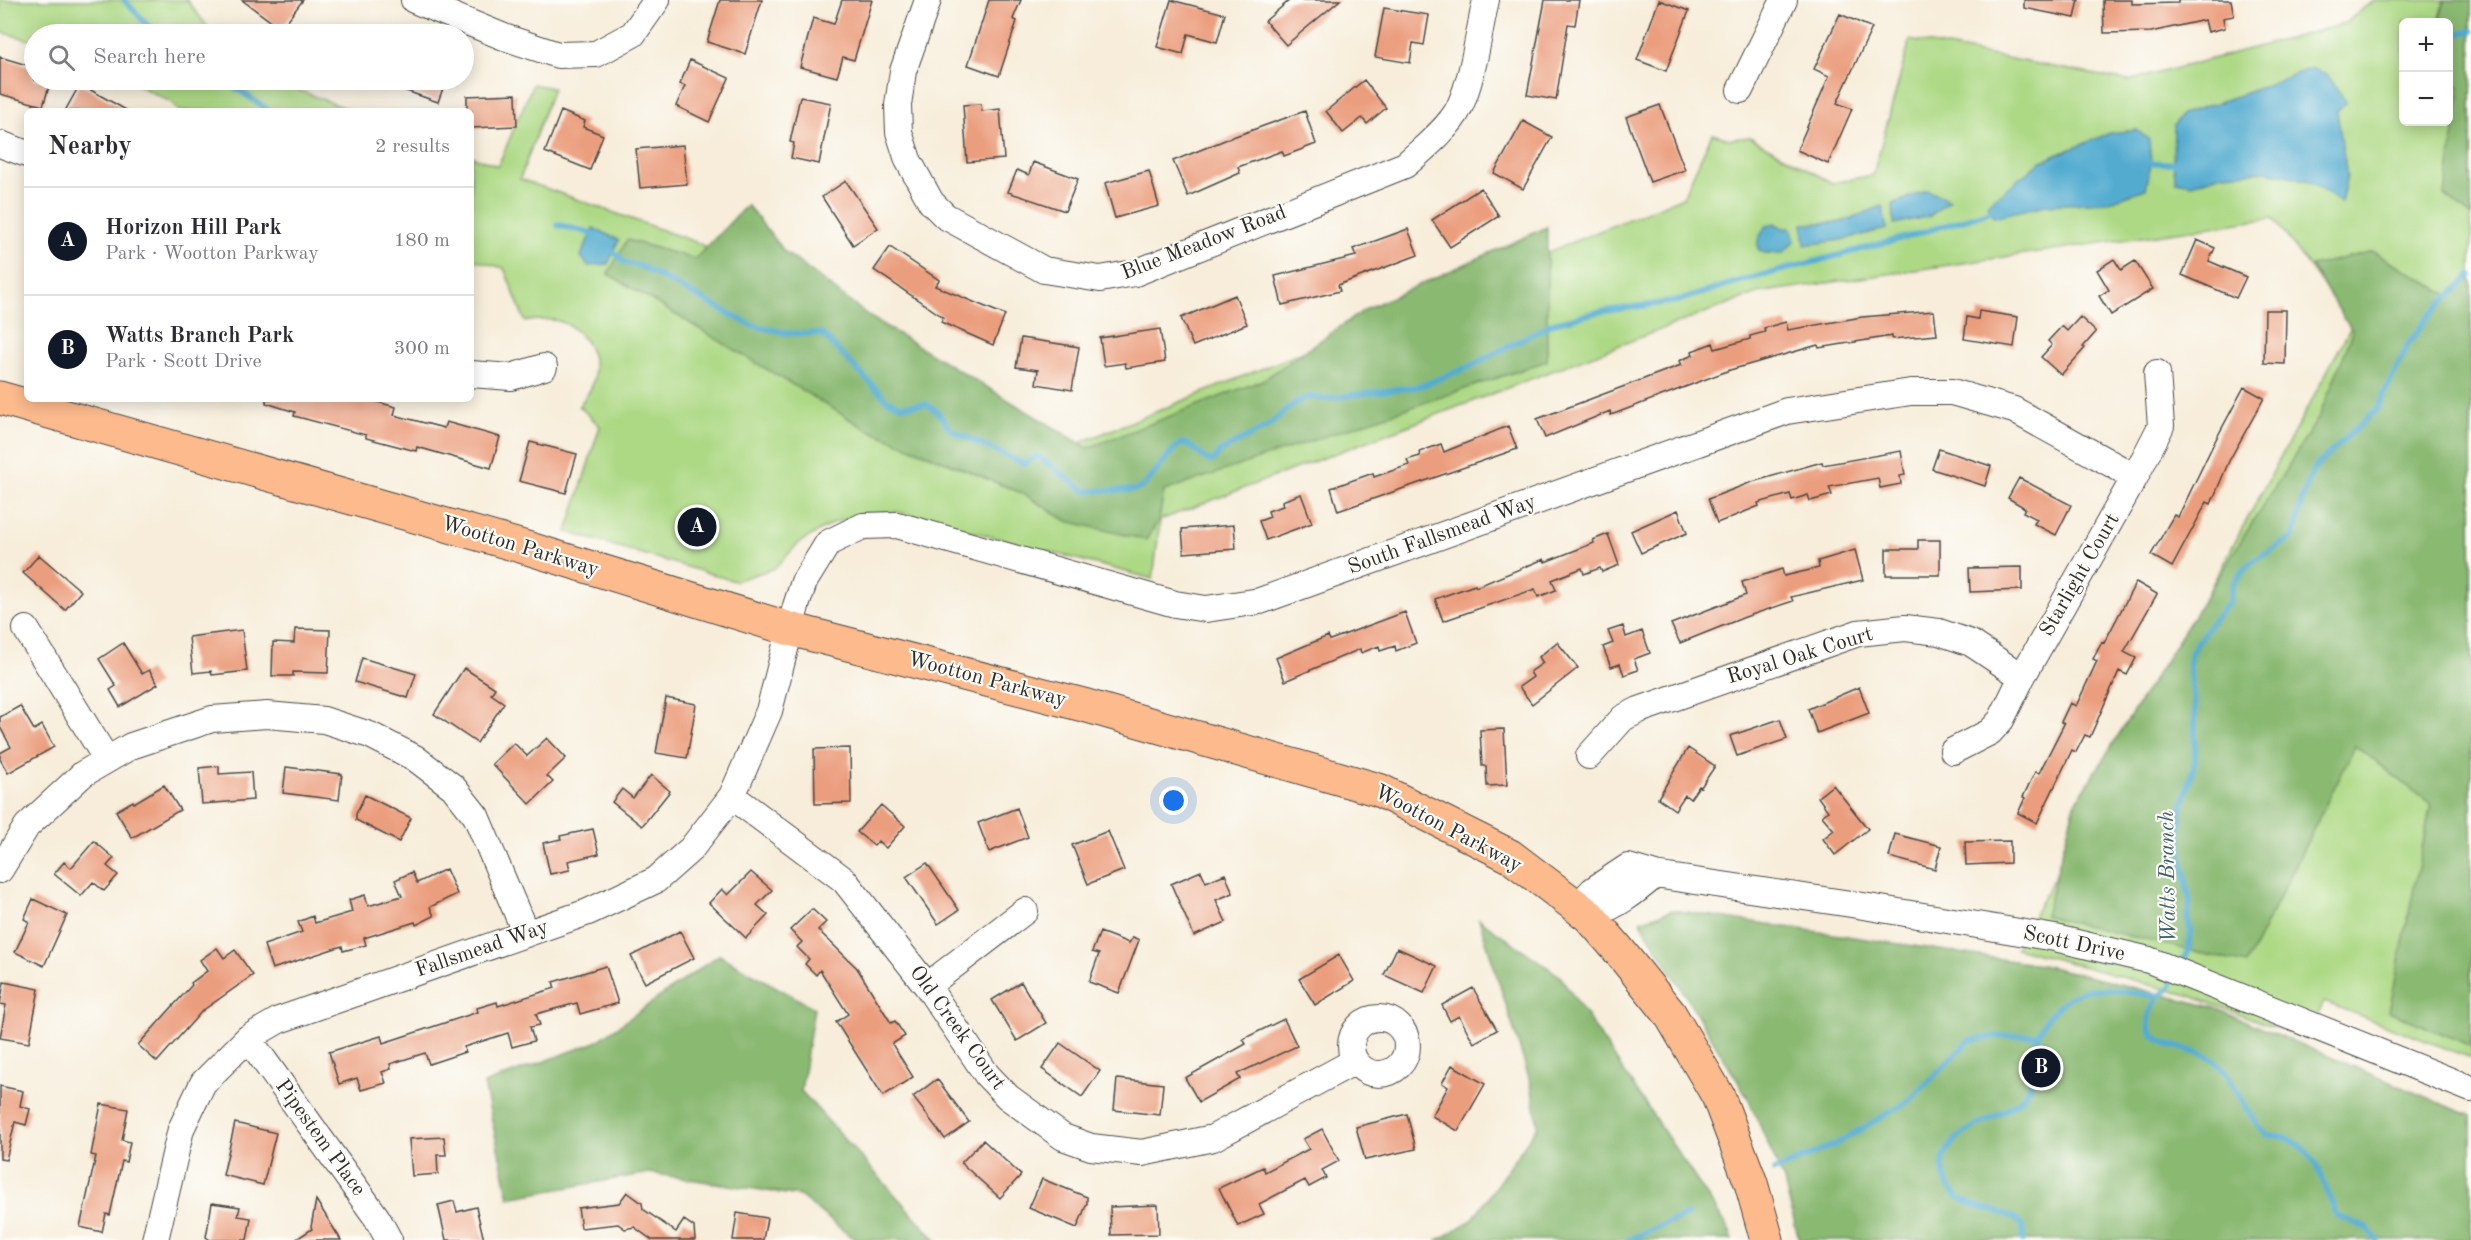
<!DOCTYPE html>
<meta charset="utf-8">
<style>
:root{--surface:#fff;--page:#f7f7f7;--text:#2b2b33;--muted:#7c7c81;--line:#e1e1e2;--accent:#111827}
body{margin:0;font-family:"Old Standard TT",serif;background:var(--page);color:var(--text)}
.controls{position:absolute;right:18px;top:18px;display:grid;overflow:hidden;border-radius:9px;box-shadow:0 3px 15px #0003}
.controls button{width:54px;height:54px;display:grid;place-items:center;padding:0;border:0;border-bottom:2px solid var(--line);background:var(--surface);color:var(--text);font:30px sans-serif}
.you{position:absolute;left:1174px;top:801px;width:21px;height:21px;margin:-15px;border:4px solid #fff;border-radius:50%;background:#1a73e8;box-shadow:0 0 0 9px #1a73e833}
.badge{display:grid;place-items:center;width:39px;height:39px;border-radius:50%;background:var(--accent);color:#fff;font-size:20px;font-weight:700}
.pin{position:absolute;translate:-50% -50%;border:3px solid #fff;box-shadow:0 2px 6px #0006}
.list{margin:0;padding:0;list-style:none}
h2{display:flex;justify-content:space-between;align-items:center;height:78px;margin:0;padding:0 24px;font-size:26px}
h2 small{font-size:20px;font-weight:400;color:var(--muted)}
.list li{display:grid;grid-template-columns:39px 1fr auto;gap:18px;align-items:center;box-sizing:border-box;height:108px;padding:0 24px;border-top:2px solid var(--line)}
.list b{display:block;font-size:22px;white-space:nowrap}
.list p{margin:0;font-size:20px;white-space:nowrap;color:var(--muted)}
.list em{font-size:20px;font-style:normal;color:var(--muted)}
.icon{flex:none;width:33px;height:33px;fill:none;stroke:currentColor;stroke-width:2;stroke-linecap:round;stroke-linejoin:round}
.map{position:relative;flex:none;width:2471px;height:1240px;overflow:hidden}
.search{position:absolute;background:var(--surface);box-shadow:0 3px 15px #0003;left:24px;top:24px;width:450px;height:66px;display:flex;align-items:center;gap:15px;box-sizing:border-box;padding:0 21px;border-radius:33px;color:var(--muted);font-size:22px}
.panel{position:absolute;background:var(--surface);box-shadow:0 3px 15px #0003;left:24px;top:108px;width:450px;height:294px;border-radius:9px}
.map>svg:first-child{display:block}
</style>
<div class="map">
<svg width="2471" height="1240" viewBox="0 0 2471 1240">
<rect width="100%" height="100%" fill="#fdfcf7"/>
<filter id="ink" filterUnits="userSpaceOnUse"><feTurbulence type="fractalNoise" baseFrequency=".0167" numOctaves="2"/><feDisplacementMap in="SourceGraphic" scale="12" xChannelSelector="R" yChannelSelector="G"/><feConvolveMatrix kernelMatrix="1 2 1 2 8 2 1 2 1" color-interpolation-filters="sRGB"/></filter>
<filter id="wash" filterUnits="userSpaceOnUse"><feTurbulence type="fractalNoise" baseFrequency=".008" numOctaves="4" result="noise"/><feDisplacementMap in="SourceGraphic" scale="24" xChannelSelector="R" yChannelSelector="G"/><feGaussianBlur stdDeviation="1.35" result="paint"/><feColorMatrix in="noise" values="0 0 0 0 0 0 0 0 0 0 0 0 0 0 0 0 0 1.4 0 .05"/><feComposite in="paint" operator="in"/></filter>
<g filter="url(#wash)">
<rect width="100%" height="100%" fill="#f7edda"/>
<path fill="#add985" stroke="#6c8258" stroke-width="1.5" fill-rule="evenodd" d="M0,0H187L213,34H34V41L0,32Z
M2374,0H2471V1058L2324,1002L2307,1039L2191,996L2016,948L2352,325L2273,218L1757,293L1160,520L1153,579L898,512L865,513L833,523L800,542L775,568L735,581L567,532L600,426L579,406C583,401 587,395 590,390C603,364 586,328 558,321C549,318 535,321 525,321L504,268L471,259V156L498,166L533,84L553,88L520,179L698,243L1077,444L1683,197L1712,134L1730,139L1750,137L1832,183L1873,175L1910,40L2128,81L2344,24ZM2404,22H2448V122H2404Z
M128,80H280L301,91L353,111H179L171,102Z"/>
<path fill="#8ab972" stroke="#5a724e" stroke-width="1.5" d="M2445,0H2471V216L2445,195L2460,88L2449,77L2448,22H2439Z
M747,205L784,251L870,317L1088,448L1263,380L1366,309L1547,227V361L1164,491L1159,520L1146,540L1067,521L1024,494L868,430L608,274L627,240L695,259Z
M2373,251L2449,295L2471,275V1046L2389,1011L2431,804L2355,746L2246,964L2045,916L2075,804L2319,417L2353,332L2311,266Z
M1673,910L2047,966L2212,1007L2471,1116V1240H1799L1784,1181L1747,1096L1640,921Z
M1479,919L1560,976L1715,1208L1730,1232L1732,1240H1438L1472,1220L1538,1126L1531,1084Z
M719,955L814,1008L801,1091L936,1240H855L800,1196L649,1173L509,1198L484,1084L596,1042Z"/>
<path fill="#53acd0" stroke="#3f6c7e" stroke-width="1.5" d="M2311,68L2327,74L2346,102L2337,111L2347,176L2341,203L2309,181L2268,171L2222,174L2192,184L2176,181L2173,163L2174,125L2182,114L2249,92Z
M2137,130L2149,140L2151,163L2146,189L2107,202L2046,205L1994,217L1987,204L2042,161L2110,133Z
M1927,190L1950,200L1930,216L1894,224L1893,204Z
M1882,206L1887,229L1841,240L1805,245L1803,224L1841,222Z
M1774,223L1783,228H1791L1795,241L1783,253H1765L1758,249V240L1765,227Z
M593,228L619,240L608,264L588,266L581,256Z"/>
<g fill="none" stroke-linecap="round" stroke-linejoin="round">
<path stroke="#53acd0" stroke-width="6" d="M124,0L156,34
M2448,35L2471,31
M224,80L270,111
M2151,163H2173
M558,225L591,233
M614,252L625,263L640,266L751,325L787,333L822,334L887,400L901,406L926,404L938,412L951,430L1024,464L1038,456L1085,491L1134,490L1143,487L1175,448L1182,443L1189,445L1209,461L1214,460L1220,452L1270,425L1287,409L1300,400L1310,397L1324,399L1421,386L1469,367L1553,323L1598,312L1678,301L1730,284L1911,236L1991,211
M2180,967L2188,952L2191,934L2187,918L2190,903L2180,845V815L2195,761V707L2190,674V654L2211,623L2229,603L2233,584L2250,563L2294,537L2302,499L2314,468L2377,409L2408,345L2428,317L2471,275
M2159,996C2121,1056 2198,1039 2220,1066C2238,1087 2246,1115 2267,1135C2312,1134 2323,1180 2336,1215L2367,1228L2377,1240
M1774,1171L1836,1144L1909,1101L1969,1041L1999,1036L2039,1035
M1628,1240L1687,1215
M2023,1240V1226C2020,1223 2016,1219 2012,1217C1990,1206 1957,1209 1946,1181C1927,1134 1998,1122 2021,1099C2037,1082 2033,1065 2036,1044C2040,1022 2056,1006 2074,995C2094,982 2136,995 2159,996L2168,990L2175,976"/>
</g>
<g id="blocks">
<path fill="#eb9e7e" d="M242,0H303L281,29Z
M720,0H762L745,54L707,42Z
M842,0H872L854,60L843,57L837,77L800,67L813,18L834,24Z
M989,0H1021L1013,19L1017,21L999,76L968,65Z
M1171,0L1225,14L1217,42L1188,34L1183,54L1157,47Z
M1290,0H1340L1286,45L1265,21Z
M1545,0H1579L1575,25L1568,24L1556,100L1527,95Z
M1659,0L1689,11L1666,71L1637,60Z
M2024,0H2079L2075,18L2024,8Z
M2103,0H2132V4L2178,3V0H2231L2234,16L2223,18L2225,28L2208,32L2205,20L2151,32L2104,33Z
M1384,8L1429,15L1424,45L1413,43L1410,63L1375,57Z
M1840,14L1872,28L1837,103L1852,109L1828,164L1797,150L1829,76L1814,69Z
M0,57L34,67V80H51L43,106L0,94Z
M690,60L729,78L709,122L676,106L685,86L680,84Z
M380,80H446L438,102L380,82Z
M1364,80L1386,108L1367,124L1362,118L1343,133L1326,111Z
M80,84L128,111H65Z
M516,94L517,126L471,128V111H467V96Z
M800,97L831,103L819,164L791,158L794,143L790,142Z
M981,104L982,111L1000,109L1004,159L967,162L963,105Z
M1660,105L1685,170L1650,182L1626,117Z
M561,111L585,121L583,127L603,135L590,170L545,152Z
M1305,111L1316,144L1284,156L1282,151L1238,167L1240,173L1188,196L1173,161L1230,138Z
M1523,121L1552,137L1523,189L1494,173Z
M683,145L687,184L640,188L636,149Z
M1033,162L1078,179L1065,211L1008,192L1017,170L1029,175Z
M1149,171L1159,206L1115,218L1105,183Z
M846,181L878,228L853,245L822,197Z
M1481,188L1499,216L1450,247L1432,220Z
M1408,229L1418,255L1338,285L1340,291L1282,305L1275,276L1356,256L1353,249Z
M2197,240L2215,248L2209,261L2246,277L2236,298L2182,275Z
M890,247L939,280L935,286L1005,315L993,345L941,322L943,317L874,270Z
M2114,259L2121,270L2135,261L2153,289L2111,315L2099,296L2109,290L2097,270Z
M1235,295L1247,324L1193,346L1181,318Z
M2265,310H2286L2285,364L2264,363Z
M1934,311L1937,335L1892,339V336L1819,348L1818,345L1730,370L1611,415L1610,411L1545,438L1537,419L1681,365L1679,361L1693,355L1692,351L1713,343L1715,349L1750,339V336L1765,332L1764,328L1786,322L1788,330L1862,317Z
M1979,311L2018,317L2014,347L1964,339L1967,317L1978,319Z
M2080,317L2096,332L2083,347L2085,348L2061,375L2041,357L2052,345L2048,341L2062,326L2067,331Z
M1160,329L1165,362L1126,368L1125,363L1104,366L1100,338Z
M1021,338L1079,347L1072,390L1036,384L1038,370L1016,367Z
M2244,387L2264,398L2229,461L2211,504L2207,502L2172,567L2151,555L2174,515L2178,517L2214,443Z
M266,399H366L396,407L394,415L444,428L446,422L500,437L491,468L417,447L416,451L366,438V435L294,416L295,412L266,403Z
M1508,426L1517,449L1338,511L1331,488L1373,473L1374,477L1409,465L1407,460L1420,456L1419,452L1441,444L1444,452Z
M530,442L577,454L566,493L519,481Z
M1939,449L1991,466L1985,486L1932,469Z
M1901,451L1905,475L1900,476L1901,484L1880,488L1878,478L1829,487L1832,495L1810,501L1808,495L1792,500L1790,494L1758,503L1759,506L1717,523L1708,499L1752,482L1822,462L1823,465Z
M2019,478L2071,505L2056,535L2034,524L2037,519L2023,512L2025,508L2008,498Z
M1301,494L1312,523L1266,540L1259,521L1270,517L1268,511L1283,506L1282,501Z
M1678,510L1687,533L1641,553L1631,531Z
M1234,525L1236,549L1184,553L1182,529Z
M1608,534L1619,565L1602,572L1600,568L1584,574L1582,568L1552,580L1556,590L1538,597L1535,589L1443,621L1435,599L1475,585L1476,587L1544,559L1545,562L1594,543L1593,540Z
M1918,540H1940V575H1886V549H1918Z
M1855,550L1863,580L1791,597L1793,601L1745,617L1680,643L1671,624L1746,595L1742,582L1782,569L1784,576L1819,568L1818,561Z
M39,555L81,591L65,610L23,573Z
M2022,567V590L1970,592L1969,568Z
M2136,582L2157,594L2124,652L2136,658L2127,675L2119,671L2090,737L2085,735L2076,752L2072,750L2037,823L2018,813L2025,798L2023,797L2035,772L2039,773L2064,724L2061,722L2070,703L2076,706L2097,661L2093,659L2102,642L2104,643Z
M1405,612L1416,643L1396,651L1395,646L1380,651L1379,646L1361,653L1360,649L1285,681L1276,658L1328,636L1330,640Z
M1623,626L1626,637L1642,631L1650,653L1634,659L1638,670L1624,675L1620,664L1611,667L1603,647L1613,643L1608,631Z
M295,629L330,630L328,673L293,672V676H272L273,642L294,643Z
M242,630L247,671L212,675L211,671L193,673L189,637Z
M1557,642L1578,668L1532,704L1519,687L1533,677L1530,672L1543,663L1539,657Z
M123,643L142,674L149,670L158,684L120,707L110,690L116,686L99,659Z
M362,658L416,674L408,698L355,682Z
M464,668L495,688L491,694L504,703L477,743L434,714Z
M1859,687L1869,713L1817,733L1808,709Z
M666,698L696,704L687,758L656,753Z
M20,706L34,730L42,725L54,747L8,773L0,759V753L11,747L0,727V717Z
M1780,719L1787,739L1737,756L1730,736Z
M1504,729L1507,785L1487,786L1486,766H1482L1480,730Z
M547,738L566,758L547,776L553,782L530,804L492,764L514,743L527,756Z
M850,748L851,803L815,804L814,749Z
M1688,748L1715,766L1701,787L1699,786L1690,799L1685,795L1675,810L1658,798Z
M219,766V774L251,772L253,800L202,804L199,768Z
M286,767L342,774L339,800L283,793Z
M651,775L670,791L642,826L612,802L622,789L633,798Z
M164,785L180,810L132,838L116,811L133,801L134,803Z
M1833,785L1868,829L1835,855L1823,839L1834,830L1822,816L1828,811L1818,797Z
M365,795L411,818L399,842L356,820V814Z
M881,805L905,826L886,848L878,841L874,846L857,832Z
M1017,808L1028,837L989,852L978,823Z
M593,829L599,854L568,861L570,870L550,874L543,843L561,839L560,836Z
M1108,831L1124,870L1088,884L1072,845Z
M1895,834L1941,846L1935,869L1889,857Z
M94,841L114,858L107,866L118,875L104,891L93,882L81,896L54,874L64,862L71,868Z
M2010,841V863L1966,865L1965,842Z
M927,863L959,910L938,924L906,877Z
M446,869L457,894L430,907L434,916L416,925L415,922L364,938L366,945L343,951L342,946L272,969L264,945L302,932L298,922L313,916L315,923L352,912L349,900L365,895L368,906L402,896L395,880L412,872L417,883Z
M1201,871L1206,882L1225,874L1233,893L1216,900L1226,922L1194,936L1171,884Z
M751,872L772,890L757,905L768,915L746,938L709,903L722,889L728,895Z
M33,899L67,915L44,966L15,952L29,922L24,919Z
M812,909L826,922L818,930L857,968L891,1023L895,1021L905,1036L892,1044L913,1077L883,1096L836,1022L848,1014L820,970L816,975L805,964L809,959L797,947L802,942L790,930Z
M680,931L694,958L645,983L631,956Z
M1100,932L1129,943L1133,937L1139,940L1119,993L1089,982L1099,954L1092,952Z
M217,948L224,958L235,950L253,975L202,1011L157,1062L138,1045L192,985L191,983L207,971L200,960Z
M1397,948L1437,966L1424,993L1384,975Z
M1339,955L1354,981L1315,1005L1299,979Z
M606,966L618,1003L580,1014L577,1003L536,1014L540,1025L530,1027L534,1041L512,1047L508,1033L464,1047L465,1052L429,1064L425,1053L390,1064L391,1069L382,1072L386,1083L361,1090L357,1078L339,1084L329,1052L381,1036L383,1043L478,1012L477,1008L497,1002L498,1006L555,988L553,982Z
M4,982L39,989L29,1043L0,1038L6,1005L0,1004Z
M1021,982L1046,1023L1017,1041L992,1000Z
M1473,988L1497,1030L1474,1043L1459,1016L1450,1021L1442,1005Z
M1284,1019L1297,1046L1237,1074L1240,1079L1199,1102L1185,1078L1246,1044L1243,1039Z
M1060,1043L1100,1071L1082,1097L1042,1069Z
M1452,1065L1485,1084L1458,1131L1432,1116L1448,1087L1442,1083Z
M937,1079L969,1122L945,1139L913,1097Z
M1117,1079L1163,1084L1160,1115L1114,1110Z
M0,1086L23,1091L20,1106L30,1109L26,1125L15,1122L6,1160L0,1159Z
M101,1104L128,1109L122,1140L130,1142L126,1162L122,1161L110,1215L106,1214L102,1232L80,1227L96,1156L91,1155Z
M1407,1114L1416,1149L1365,1160L1356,1127Z
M235,1123L276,1133L263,1185L223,1175Z
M1322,1129L1339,1161L1322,1170L1326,1178L1309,1187L1305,1180L1259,1204L1264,1214L1238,1226L1219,1188L1263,1167L1265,1172L1309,1149L1303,1139Z
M444,1137L446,1155H437L438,1174L412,1176L409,1139Z
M983,1140L1021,1175L1000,1198L961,1163Z
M1042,1179L1087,1197V1203L1077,1228L1029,1208Z
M627,1192L642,1203L643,1209L676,1232L684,1220L694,1227L695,1240H652L634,1227L625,1229L618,1224L581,1228L578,1208L619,1203Z
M316,1200L341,1240H295L312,1229L311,1227Z
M454,1201L457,1212L476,1207L484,1240H446L438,1205Z
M212,1203L240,1207L238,1216L251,1218L247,1240H210L206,1237Z
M1158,1205L1159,1234L1111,1235L1110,1207Z
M737,1213L767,1218L763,1240H733Z"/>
</g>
</g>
<g filter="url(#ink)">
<use href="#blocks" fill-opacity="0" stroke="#4a4845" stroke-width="1.5"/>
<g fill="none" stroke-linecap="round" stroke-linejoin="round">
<defs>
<path id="minor" d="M414,0L504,37L558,55L596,54L633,34L657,0
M928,0L903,71L898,105L899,132L908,160L931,202L945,216L1044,270L1100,279L1135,273L1405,165C1421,151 1450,127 1459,108C1474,75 1478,35 1486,0
M1740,90L1784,0
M0,144L27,154
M471,374L511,377L544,367
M26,629L107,760
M1953,751L1990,732L2001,720L2022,677L2135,477L2161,426L2157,373
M1589,756L1623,718L1639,710L1858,633L1905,628L1939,632L1971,643L2022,677
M732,796L844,880L927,986L987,1075L1008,1097L1063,1137L1091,1147L1142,1153L1213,1138L1355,1061
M0,870L27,826L83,774L131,746L212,719L267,715L324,720L370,735L415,758L453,787L476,816L526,934
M1577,907L1593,890L1628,867L1655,875L1851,904L2055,938L2149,960L2471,1089
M1589,916C1616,907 1634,893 1655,875
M927,986L1025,911
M1351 1046a28 28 0 1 1 56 0a28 28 0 1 1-56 0Z
M248,1038L377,1218L389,1240
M155,1240L181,1129L203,1083L248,1038L279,1020L588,912L656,880L691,849L732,796L769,711L796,606L804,582L828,543L863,526L897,525L1175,604L1206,609L1260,601L1787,411L1911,392H1952L2014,410L2135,477"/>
<path id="major" d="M0,398L527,548L790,629L1087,706L1379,790L1510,856L1589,916L1616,947L1670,1014L1718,1096L1751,1183L1767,1240"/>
</defs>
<use href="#minor" stroke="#4a4845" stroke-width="28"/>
<use href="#major" stroke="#4a4845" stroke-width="35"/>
<use href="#minor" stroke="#fff" stroke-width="26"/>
<use href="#major" stroke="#fcba8d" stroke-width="33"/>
</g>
</g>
<g text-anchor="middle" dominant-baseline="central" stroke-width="4.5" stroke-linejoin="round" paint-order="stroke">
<g font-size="21" fill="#2b2b2b" stroke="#fdfcf7">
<text transform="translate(1204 243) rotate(-21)">Blue Meadow Road</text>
<text transform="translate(1442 535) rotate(-20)">South Fallsmead Way</text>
<text transform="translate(520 547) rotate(17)">Wootton Parkway</text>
<text transform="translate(2080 575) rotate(-60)">Starlight Court</text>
<text transform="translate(1800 656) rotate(-17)">Royal Oak Court</text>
<text transform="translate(987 680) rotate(15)">Wootton Parkway</text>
<text transform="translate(1448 829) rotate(28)">Wootton Parkway</text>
<text transform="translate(2074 944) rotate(12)">Scott Drive</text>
<text transform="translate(482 949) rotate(-19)">Fallsmead Way</text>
<text transform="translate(957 1028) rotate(54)">Old Creek Court</text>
<text transform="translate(320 1138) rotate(54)">Pipestem Place</text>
</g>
<g font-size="22" font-style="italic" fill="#3b5f6d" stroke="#fdfcf7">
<text transform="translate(2168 877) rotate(-91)">Watts Branch</text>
</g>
</g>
</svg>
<div class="controls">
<button>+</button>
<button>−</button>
</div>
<div class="you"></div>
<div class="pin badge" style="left:697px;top:527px">A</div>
<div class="pin badge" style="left:2041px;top:1068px">B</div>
<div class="search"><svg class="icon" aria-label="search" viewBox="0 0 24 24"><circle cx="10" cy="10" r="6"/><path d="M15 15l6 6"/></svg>Search here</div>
<section class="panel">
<h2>Nearby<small>2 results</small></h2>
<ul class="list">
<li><span class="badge">A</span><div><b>Horizon Hill Park</b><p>Park · Wootton Parkway</p></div><em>180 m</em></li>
<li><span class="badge">B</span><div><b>Watts Branch Park</b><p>Park · Scott Drive</p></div><em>300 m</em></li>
</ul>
</section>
</div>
